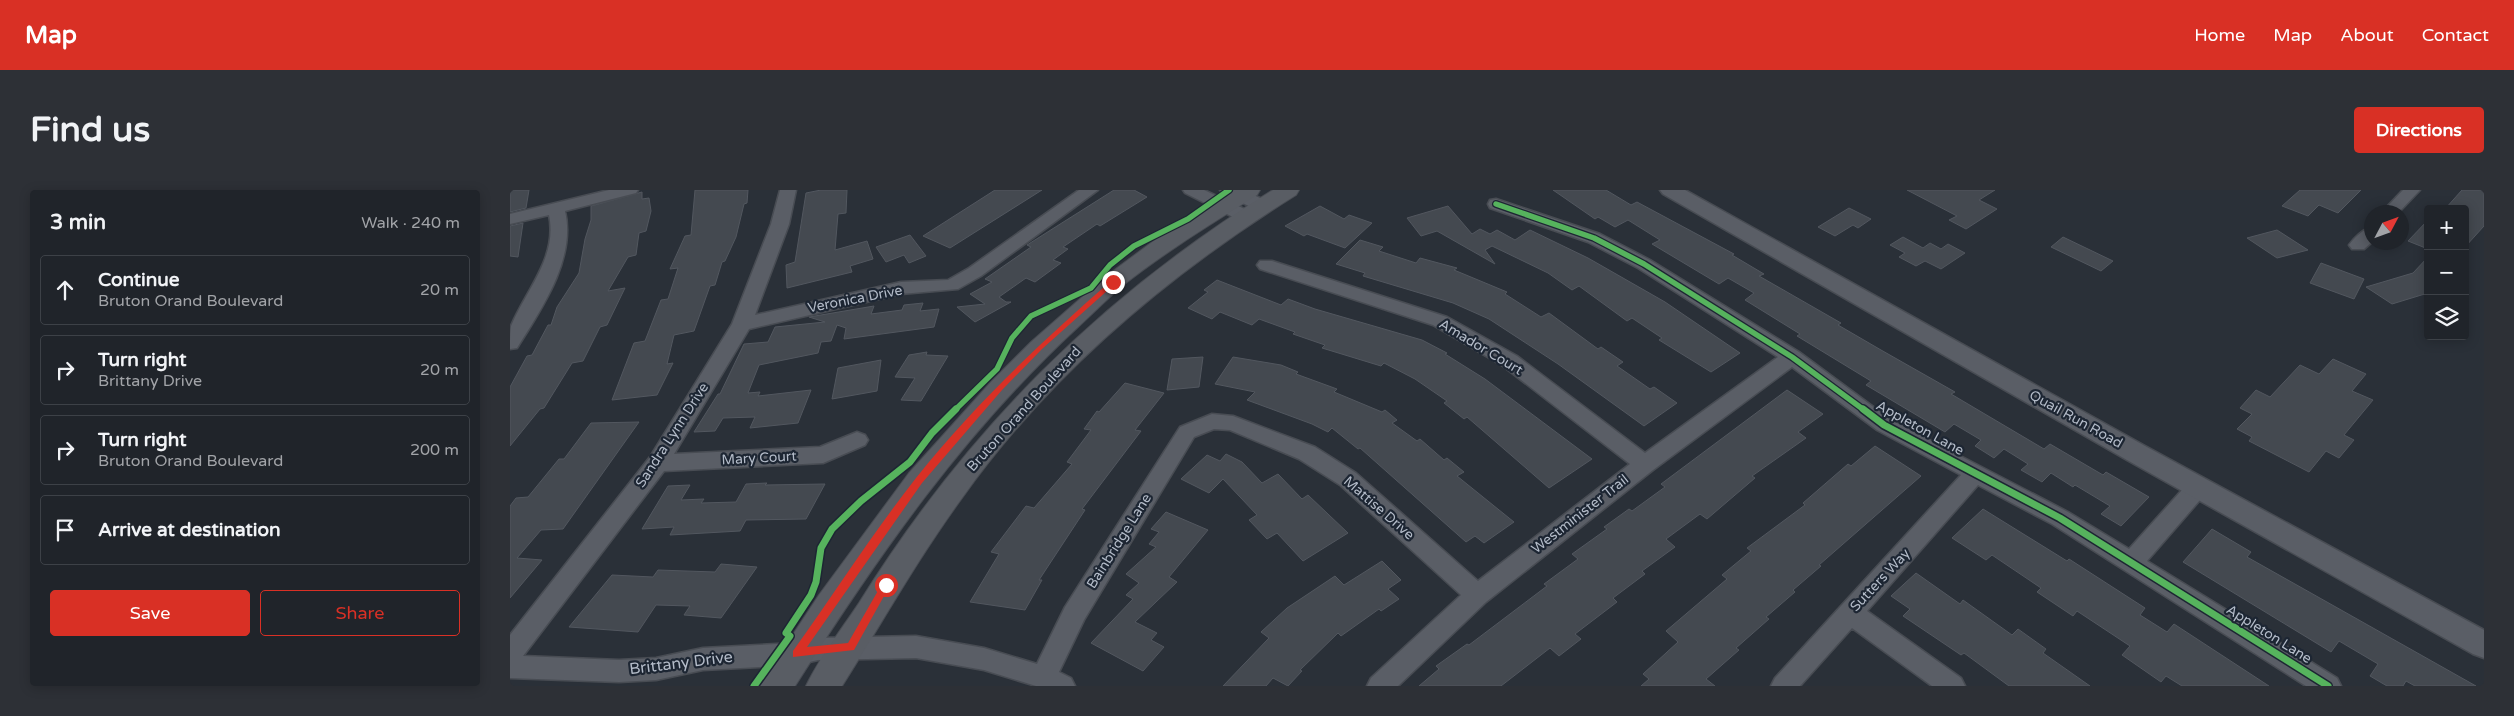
<!DOCTYPE html>
<meta charset="utf-8">
<style>
:root{--surface:#20242a;--page:#2d3036;--text:#f1f3f6;--muted:#a2a4a8;--line:#3d4147;--accent:#d93025}
body{margin:0;font-family:"Varela Round",sans-serif;background:var(--page);color:var(--text)}
.controls{position:absolute;right:15px;top:15px;display:grid;overflow:hidden;border-radius:5px;box-shadow:0 2px 12px #0003}
.controls button{width:45px;height:45px;display:grid;place-items:center;padding:0;border:0;border-bottom:1px solid var(--line);background:var(--surface);color:var(--text);font:25px sans-serif}
.compass{position:absolute;left:1854px;top:15px;width:45px;height:45px;border-radius:50%;background:var(--surface);box-shadow:0 2px 12px #0003;rotate:49deg}
.stop{position:absolute;width:15px;height:15px;margin:-11px;border:4px solid #d93025;border-radius:50%;background:#fff}
.stop.end{background:#d93025;border-color:#fff;box-shadow:0 1px 5px #0008}
.list{margin:0;padding:0;list-style:none}
h2{display:flex;justify-content:space-between;align-items:center;height:65px;margin:0;padding:0 20px;font-size:21px}
h2 small{font-size:16px;font-weight:400;color:var(--muted)}
.list li{display:grid;grid-template-columns:32px 1fr auto;gap:15px;align-items:center;box-sizing:border-box;height:70px;margin:0 10px 10px;padding:0 10px;border:1px solid var(--line);border-radius:5px}
.list b{display:block;font-size:19px;white-space:nowrap}
.list p{margin:0;font-size:16px;white-space:nowrap;color:var(--muted)}
.list em{font-size:16px;font-style:normal;color:var(--muted)}
.actions{display:flex;gap:10px;padding:15px 20px}
.actions a{flex:1;padding:11px 0;border:1px solid var(--accent);border-radius:5px;text-align:center;font-size:18px;color:var(--accent)}
.actions .main{background:var(--accent);color:#fff}
.icon{flex:none;width:28px;height:28px;fill:none;stroke:currentColor;stroke-width:2;stroke-linecap:round;stroke-linejoin:round}
.map{position:relative;flex:none;width:1974px;height:496px;overflow:hidden;border-radius:5px}
header{display:flex;align-items:center;gap:30px;box-sizing:border-box;height:70px;padding:0 25px;background:var(--accent);color:#fff}
header strong{font-size:24px}
nav{display:flex;gap:28px;margin-inline-start:auto;font-size:18px}
.intro{display:flex;align-items:center;justify-content:space-between;box-sizing:border-box;height:120px;padding:0 30px}
h1{margin:0;font-size:35px}
.button{padding:12px 22px;border-radius:5px;background:var(--accent);color:#fff;font-size:18px;font-weight:700}
main{display:flex;gap:30px;padding:0 30px}
aside{flex:1;background:var(--surface);border-radius:5px;box-shadow:0 2px 12px #0003}
.map>svg:first-child{display:block}
</style>
<header>
<strong>Map</strong>
<nav><a>Home</a><a>Map</a><a>About</a><a>Contact</a></nav>
</header>
<div class="intro"><h1>Find us</h1><a class="button">Directions</a></div>
<main>
<aside>
<h2>3 min<small>Walk · 240 m</small></h2>
<ul class="list">
<li><svg class="icon" aria-label="ahead" viewBox="0 0 24 24"><path d="M12 20V5M6 11l6-6 6 6"/></svg><div><b>Continue</b><p>Bruton Orand Boulevard</p></div><em>20 m</em></li>
<li><svg class="icon" aria-label="right" viewBox="0 0 24 24"><path d="M7 20v-9h11M14 6l5 5-5 5"/></svg><div><b>Turn right</b><p>Brittany Drive</p></div><em>20 m</em></li>
<li><svg class="icon" aria-label="right" viewBox="0 0 24 24"><path d="M7 20v-9h11M14 6l5 5-5 5"/></svg><div><b>Turn right</b><p>Bruton Orand Boulevard</p></div><em>200 m</em></li>
<li><svg class="icon" aria-label="arrive" viewBox="0 0 24 24"><path d="M6 21V4h12l-3 4 3 4H6"/></svg><div><b>Arrive at destination</b></div></li>
</ul>
<div class="actions"><a class="main">Save</a><a>Share</a></div>
</aside>
<div class="map">
<svg width="1974" height="496" viewBox="0 0 1974 496">
<rect width="100%" height="100%" fill="#2a3038"/>
<path fill="#444950" stroke="#52575f" d="M0,0H19L16,18L0,22Z
M185,0H238L237,13L234,14L226,47L215,71L212,72L205,95L200,96L184,141L164,145L157,174L163,173L147,205L102,210L124,153L135,151L151,110L158,109L168,78L160,79L175,46L181,45Z
M311,0H337L336,23L328,24L325,60L357,51L363,69L340,76L342,82L277,98L276,75L285,72L296,3Z
M485,0H532L440,58L413,46Z
M604,0H624L637,7L590,36L587,34L553,57L558,59L543,70L551,73L525,92L516,88L489,107L496,112H501L465,132L447,117L475,114L460,104L482,92L475,89L521,57L517,55Z
M1043,0H1096L1121,15L1127,12L1224,64L1222,65L1254,84L1249,86L1331,133L1328,135L1371,160L1445,202L1441,204L1534,259L1540,254L1593,285L1596,282L1639,307L1611,336L1591,324L1600,316L1565,295L1563,297L1541,283L1532,292L1511,280L1518,274L1494,259L1484,268L1465,256L1471,250L1444,234L1435,242L1356,195L1361,191L1287,146L1290,144L1235,110L1244,103L1218,88L1209,94L1142,54L1150,50L1118,30L1105,37L1088,27L1085,29Z
M1397,0H1485L1469,10L1487,19L1456,39L1439,30L1447,26Z
M1790,0H1851L1828,23L1809,15L1798,26L1772,16Z
M1952,0H1974V36L1955,57V19H1935Z
M132,2V9L139,8L141,21L136,41L129,43L126,65L118,67L98,101L115,98L97,135L90,137L73,171L62,173L34,218L30,219L0,256V197L17,166L22,165L38,135H41L47,117L69,83L75,49L81,30V16Z
M810,16L834,29L839,25L862,33L835,58L797,44L794,46L775,36Z
M938,16L962,44L970,39L980,44L987,40L1005,50L1020,40L1078,68L1155,112L1230,163L1201,182L1149,150L1152,148L1122,128L1117,131L1069,96L1062,100L1038,83L982,56L975,60L985,74L927,41L911,46L897,28Z
M1339,18L1361,29L1348,38L1343,35L1325,46L1308,37Z
M1918,30V59L1898,51Z
M13,33L8,67L0,66V36Z
M1767,40L1798,60L1767,68L1737,48Z
M400,45L416,66L399,73L394,65L376,72L366,57Z
M1393,47L1413,58L1420,53L1431,59L1438,54L1455,63L1431,79L1415,71L1406,76L1389,67L1395,63L1380,55Z
M1553,47L1603,71L1591,81L1541,57Z
M850,50L873,57L869,61L906,73L910,68L947,78L944,80L997,102L995,104L1031,127L1039,123L1088,159L1091,157L1113,172L1107,176L1140,199L1144,197L1167,213L1134,236L1048,174L979,129L943,113L853,86L855,83L826,74Z
M1918,67V103L1882,114L1856,97L1903,83Z
M1811,73L1854,89L1844,109L1800,93Z
M707,90L771,115L778,109L805,119L912,150L937,163L935,164L975,189L1082,269L1039,298L957,227L954,229L934,213L937,211L905,189L874,173L871,176L812,158L815,155L783,144L785,142L749,129L742,135L710,122L702,129L678,118L698,102L694,100Z
M413,113L410,121L429,119L424,137L334,149L336,138L327,135L321,151L311,152L308,163L249,175L238,203L250,202L248,206L301,200L288,233L240,238L245,227L213,228L205,241L184,242L208,204H210L234,154L258,152L265,137L315,132L299,127L305,126L364,116L361,124L392,120L394,115Z
M417,162L416,165L438,166L411,211L391,210L405,188L385,187L399,165Z
M693,167L689,197L657,200L662,169Z
M723,167L771,175L788,182L786,184L827,199L824,202L872,222L875,220L887,230L882,233L907,251L910,249L934,270L937,268L954,282L947,286L1004,332L974,353L965,346L956,352L850,258L848,259L822,238L818,242L802,234L737,210L745,202L705,194Z
M1823,169L1856,184L1842,201L1863,210L1834,245L1844,250L1829,268L1816,261L1799,282L1739,251L1742,247L1727,239L1742,224L1730,218L1746,200L1760,207L1790,175L1809,184Z
M371,170L367,201L322,209L328,178Z
M615,193L654,203L625,240L631,241L572,319L575,320L529,390H532L515,420L460,412L489,364L481,362L516,316L524,318L562,274L557,272L581,240L574,239L587,221L589,222Z
M1277,200L1313,224L1288,242L1296,248L1242,286L1245,288L1197,329L1190,324L1156,349L1165,357L1132,381L1135,384L1103,408L1107,412L1065,444L1071,449L1049,466L1040,458L991,496H909L929,479L926,476L957,454L959,455L1037,396L1034,394L1068,369L1062,364L1097,339L1094,337L1119,319L1122,321L1155,297L1151,294Z
M129,232L53,339L31,340L7,368L32,370L0,408V316L6,308L18,307L49,269H54L81,233Z
M1365,256L1411,286L1309,375L1311,376L1283,400L1285,402L1256,427L1259,429L1226,458L1229,460L1196,489L1205,496H1131L1139,489L1133,484L1168,452L1156,441L1217,389L1212,385L1241,361L1237,358L1295,315L1293,313L1338,274L1341,276Z
M716,264L732,272L752,293L768,284L792,309L798,305L838,343L793,371L767,343L757,349L739,330L747,325L713,289L699,303L671,289L697,265L710,271Z
M257,293L255,295L315,294L296,329L236,330L230,341L160,345L164,337L132,339L158,296L180,295L171,310L194,309L191,313L226,312L236,294Z
M1473,319L1557,371L1559,369L1635,418L1630,425L1657,442L1664,434L1759,496H1672L1656,486L1651,492L1612,465L1620,456L1567,421L1563,426L1527,402L1531,398L1482,365L1476,370L1442,348Z
M656,322L698,340L659,387L667,392L625,432L647,443L641,450L654,457L633,481L581,453L623,409L616,405L629,393L616,384L646,357L639,354L649,342L641,339Z
M1702,339L1741,362L1737,367L1966,496H1905L1896,491L1893,496H1877L1860,486L1868,474L1829,451L1821,462L1673,372Z
M872,371L891,390L878,399L889,409L871,421L869,419L831,446L828,443L790,480L792,481L778,496L763,488L756,496H713L759,448L751,442L777,418L825,386L834,395Z
M211,374L247,377L211,428L174,425L180,416L146,415L128,442L59,437L102,385L143,387L148,380L205,382Z
M1406,383L1450,414L1453,410L1502,445L1508,439L1536,459L1533,463L1580,496H1499L1454,463L1451,465L1393,426L1400,419L1381,406Z"/>
<g fill="none" stroke-linecap="round" stroke-linejoin="round">
<defs>
<path id="minor" d="M99,0H128L126,3L55,21C66,69 32,118 7,158L0,159C0,152 0,142 1,136C16,100 48,67 39,25L0,34V24Z
M270,0H286L279,34L245,125L391,92L438,90L459,78L569,0H588L471,86L448,99L391,104L239,139L164,264L310,257L347,242L355,245L358,250L355,255L313,273L154,281L13,466L109,470L146,468L193,458L286,453L308,448L406,446L474,458L527,474L555,417L670,237L702,224L723,226L805,257L846,283L968,391L1120,274L993,176L923,135L750,79L747,75L750,71H762L937,127L1007,166L1135,263L1268,167L1128,78L1078,52L980,18L978,14L980,10L986,9L1090,44L1140,70L1289,162L1381,230L1558,322L1619,359L1680,291L1688,289L1696,291L1699,297L1696,303L1637,371L1827,488L1831,496H1796L1542,334L1468,295L1357,421L1451,488L1455,496H1422L1342,438L1290,496H1261L1265,488L1451,285L1367,240L1282,177L1143,280L976,412L888,496H857L861,488L951,405L830,295L789,269L720,240L704,239L684,247L574,430L549,482L561,488L565,496H526L474,480L406,468L308,470L286,475L193,480L146,490L109,492L0,488V445L140,267L222,134L261,34Z
M673,0H694L741,22L743,26L741,30H729L675,3Z
M710,0H732L757,11L759,15L757,19H745L712,3Z
M1893,0H1910L1889,22H1872Z
M1862,37V52L1854,59H1842L1839,55C1844,48 1853,39 1862,37Z"/>
<path id="tertiary" d="M1150,0H1175L1635,256L1974,440V468L1963,464L1617,270L1153,4Z"/>
<path id="secondary" d="M724,0H750L747,5C701,34 655,62 612,96C597,109 582,124 568,137C453,243 368,366 285,496H249L309,405L399,283L481,192L521,152L595,87L649,47Z
M763,0H789L786,5C658,85 540,184 452,308C408,368 372,433 332,496H296C310,467 331,440 349,413C456,241 591,106 763,0Z"/>
</defs>
<use href="#minor" stroke="#484c53" stroke-width="3"/>
<use href="#tertiary" stroke="#484c53" stroke-width="3"/>
<use href="#secondary" stroke="#484c53" stroke-width="2"/>
<use href="#minor" fill="#5a5e66" fill-rule="evenodd"/>
<use href="#tertiary" fill="#5a5e66" fill-rule="evenodd"/>
<use href="#secondary" fill="#595d64" fill-rule="evenodd"/>
<defs>
<path id="cycleway-far1" d="M986,14L1084,48L1134,74L1282,167L1354,220
M445,220L487,179L502,148L521,126L581,98L600,75L624,56L678,29L719,0"/>
<path id="cycleway" d="M1353,219L1374,235L1550,328L1818,496
M244,496L280,446L276,443L301,405L306,392L311,358L322,339L351,311L400,272L422,243L446,219"/>
</defs>
<use href="#cycleway-far1" stroke="#1d2633" stroke-width="8"/>
<use href="#cycleway" stroke="#1d2633" stroke-width="10"/>
<use href="#cycleway-far1" stroke="#56b35d" stroke-width="5.5"/>
<use href="#cycleway" stroke="#56b35d" stroke-width="7"/>
</g>
<path fill="#d93025" d="M601,91L607,92L532,159L492,200L412,293L297,457L338,453L373,392H379V397L344,460L283,467V461C324,404 362,344 406,288C464,215 531,152 601,91Z"/>
<g text-anchor="middle" dominant-baseline="central" stroke-width="4.5" stroke-linejoin="round" paint-order="stroke">
<g font-size="14" fill="#b4bcc9" stroke="#1d2633">
<text transform="translate(345 109) rotate(-11)">Veronica Drive</text>
<text transform="translate(971 157) rotate(31)">Amador Court</text>
<text transform="translate(514 219) rotate(-48)">Bruton Orand Boulevard</text>
<text transform="translate(1566 229) rotate(29)">Quail Run Road</text>
<text transform="translate(1410 238) rotate(29)">Appleton Lane</text>
<text transform="translate(162 245) rotate(-57)">Sandra Lynn Drive</text>
<text transform="translate(249 268) rotate(-3)">Mary Court</text>
<text transform="translate(869 318) rotate(41)">Mattise Drive</text>
<text transform="translate(1070 324) rotate(-38)">Westminister Trail</text>
<text transform="translate(609 351) rotate(-58)">Bainbridge Lane</text>
<text transform="translate(1370 390) rotate(-47)">Sutters Way</text>
<text transform="translate(1759 444) rotate(32)">Appleton Lane</text>
</g>
<g font-size="16" fill="#b4bcc9" stroke="#1d2633">
<text transform="translate(171 473) rotate(-7)">Brittany Drive</text>
</g>
</g>
</svg>
<div class="controls">
<button>+</button>
<button>−</button>
<button><svg class="icon" aria-label="layers" viewBox="0 0 24 24"><path d="M12 4l9 5-9 5-9-5zM3 14l9 5 9-5"/></svg></button>
</div>
<svg class="compass" viewBox="-18 -18 36 36"><path d="M0-13l5 13h-10z" fill="#e53935"/><path d="M0 13l5-13h-10z" fill="#a2a4a8"/></svg>
<div class="stop" style="left:376px;top:395px"></div>
<div class="stop end" style="left:603px;top:92px"></div>
</div>
</main>
